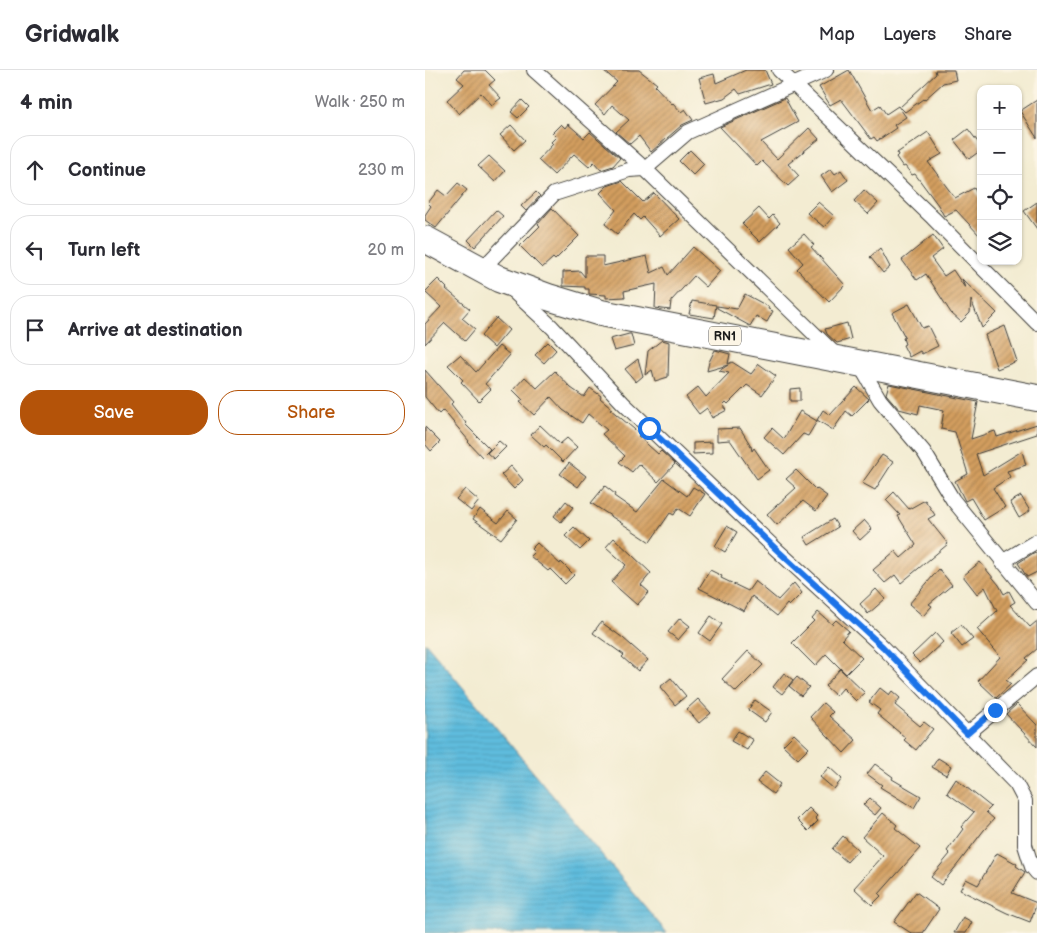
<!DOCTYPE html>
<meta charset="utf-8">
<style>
:root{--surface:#fff;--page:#f7f7f7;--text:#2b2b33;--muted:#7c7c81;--line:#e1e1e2;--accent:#b45309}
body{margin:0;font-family:"Balsamiq Sans",sans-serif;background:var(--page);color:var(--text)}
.controls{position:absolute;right:15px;top:15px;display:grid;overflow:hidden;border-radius:10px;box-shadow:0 1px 4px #0004}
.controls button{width:45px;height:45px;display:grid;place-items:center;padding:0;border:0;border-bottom:1px solid var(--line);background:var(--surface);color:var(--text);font:25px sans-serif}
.stop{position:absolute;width:15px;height:15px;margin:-11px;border:4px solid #1a73e8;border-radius:50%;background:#fff}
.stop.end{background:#1a73e8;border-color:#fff;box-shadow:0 1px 5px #0008}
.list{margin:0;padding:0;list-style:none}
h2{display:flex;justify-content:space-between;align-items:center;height:65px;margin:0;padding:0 20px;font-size:21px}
h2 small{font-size:16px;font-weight:400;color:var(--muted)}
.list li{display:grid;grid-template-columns:32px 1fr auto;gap:15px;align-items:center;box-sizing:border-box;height:70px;margin:0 10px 10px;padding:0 10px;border:1px solid var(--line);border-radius:20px}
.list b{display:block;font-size:19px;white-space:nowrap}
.list em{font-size:16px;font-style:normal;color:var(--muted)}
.actions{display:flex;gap:10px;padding:15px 20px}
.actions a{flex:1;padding:11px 0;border:1px solid var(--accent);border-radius:20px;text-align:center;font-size:18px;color:var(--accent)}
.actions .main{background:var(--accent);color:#fff}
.icon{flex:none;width:28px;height:28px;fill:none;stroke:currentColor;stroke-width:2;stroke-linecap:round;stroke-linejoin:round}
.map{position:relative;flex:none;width:612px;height:863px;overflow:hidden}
header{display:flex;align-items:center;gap:30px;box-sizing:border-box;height:70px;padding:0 25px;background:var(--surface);border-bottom:1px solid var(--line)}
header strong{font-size:24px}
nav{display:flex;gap:28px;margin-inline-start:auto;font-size:18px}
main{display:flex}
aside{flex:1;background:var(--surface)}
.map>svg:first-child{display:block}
</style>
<header>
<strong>Gridwalk</strong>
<nav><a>Map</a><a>Layers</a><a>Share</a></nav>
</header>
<main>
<aside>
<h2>4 min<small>Walk · 250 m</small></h2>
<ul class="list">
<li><svg class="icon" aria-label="ahead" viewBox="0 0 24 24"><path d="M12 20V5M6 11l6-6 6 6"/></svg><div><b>Continue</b></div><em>230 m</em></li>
<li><svg class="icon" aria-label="left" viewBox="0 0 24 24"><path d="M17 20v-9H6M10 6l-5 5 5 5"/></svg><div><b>Turn left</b></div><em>20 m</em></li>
<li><svg class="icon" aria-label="arrive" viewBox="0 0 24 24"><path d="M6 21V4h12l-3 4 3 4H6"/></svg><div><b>Arrive at destination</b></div></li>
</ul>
<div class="actions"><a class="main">Save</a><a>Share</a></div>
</aside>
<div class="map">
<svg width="612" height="863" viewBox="0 0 612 863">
<defs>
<pattern id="water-rules" width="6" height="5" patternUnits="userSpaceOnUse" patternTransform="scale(1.25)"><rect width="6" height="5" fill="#5ebcdd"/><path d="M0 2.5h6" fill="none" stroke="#51a1bd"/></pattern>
<pattern id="building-hatch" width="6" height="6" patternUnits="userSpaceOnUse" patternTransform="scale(1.25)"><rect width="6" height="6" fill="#d39e5e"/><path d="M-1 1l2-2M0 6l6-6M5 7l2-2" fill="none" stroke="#aa804d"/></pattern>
</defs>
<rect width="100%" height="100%" fill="#fcf5e5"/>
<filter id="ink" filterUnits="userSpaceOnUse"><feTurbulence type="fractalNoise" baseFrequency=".02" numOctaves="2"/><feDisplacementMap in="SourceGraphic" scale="10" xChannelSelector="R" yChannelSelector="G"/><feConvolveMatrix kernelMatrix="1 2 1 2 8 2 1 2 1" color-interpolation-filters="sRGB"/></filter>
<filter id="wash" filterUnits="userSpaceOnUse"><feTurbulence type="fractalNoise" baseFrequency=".0096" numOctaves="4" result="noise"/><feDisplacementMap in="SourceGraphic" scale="20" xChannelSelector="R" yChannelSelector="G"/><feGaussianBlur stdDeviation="1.12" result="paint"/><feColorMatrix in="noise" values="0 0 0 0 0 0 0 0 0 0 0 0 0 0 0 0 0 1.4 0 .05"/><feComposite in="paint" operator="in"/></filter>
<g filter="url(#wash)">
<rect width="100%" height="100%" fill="#f3ecd2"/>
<path fill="url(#water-rules)" stroke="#3d6c7c" d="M0,572L242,863H0Z"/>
<g id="blocks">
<path fill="url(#building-hatch)" d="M39,0H60L70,10L64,15L76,28L67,35L56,23L34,44L22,30L39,14L32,8Z
M178,0H214L232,14L230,16L247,34L248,33L256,42L260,39L268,50L257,55L226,82L214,66L205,74L191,62L204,50L187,35L180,44L170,35L192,12Z
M321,0H340L346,14L315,24L311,19L299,28L281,33L274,8L289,4L291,13Z
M424,0L447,40L455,35L461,44L473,36L481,47L469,55L471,58L452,71L449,67L446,69L416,29L405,35L394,17Z
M510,0H529L531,10L518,13L499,30L498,29L480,42L475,37L511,4Z
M360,28L373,52L336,72L352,89L384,58L394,69L363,94L374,106L363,116L337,91L332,96L295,57Z
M97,30L104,37L93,48L86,42Z
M612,30V68L595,41Z
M136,54L140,58L143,54L159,68L165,62L195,88L188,96L176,100L169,92L164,97L149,84L129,105L113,90L128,74L126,72L131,67L127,63Z
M86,55L100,70L89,80L75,65Z
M543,59L556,76V80L544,89L529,70Z
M503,62L517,84L503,92L530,128L549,118L556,131V167L531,140L519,146L513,135L490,104L487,105L480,96L478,97L471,87L473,85L472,83Z
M265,80L279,94L268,105L254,91Z
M64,86L80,101L70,112L53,96Z
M406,99L410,104L416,100L423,110L407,122L396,106Z
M197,111L218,132L229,123L254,149L235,166L218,147L215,150L209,144L192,164L180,154L191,140L175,123L182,116Z
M33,113L42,120L11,158L0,150V145L6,136L3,133L13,120L21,126Z
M439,120L453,133L443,144L429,131Z
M111,122L115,126L101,141L96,136Z
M393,132L409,146L399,157L382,143Z
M612,132V159L599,141Z
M127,138L154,166L130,190L128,188L117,198L95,176L115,156L113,154Z
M334,138L344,149L348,145L355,153L335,172L317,154Z
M71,140L78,146L50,177L43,170Z
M379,164L389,175L386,177L420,215L404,232L372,199L378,193L364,177Z
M508,165L518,179L506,188L519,206L528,200L540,218L537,209L572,243L557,258L546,230L545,243L536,252L526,243L501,204L492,210L477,190Z
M268,177L295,201L281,217L269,206L246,231L245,240L230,238L231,214L199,221L200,227L181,228V225L164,224V219H160V217L138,216V202L155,201L160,207V186H178V196L222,186L226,203L239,197L243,205Z
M455,178L465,197L458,203L445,187Z
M13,209L22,218L21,219L45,239L37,248L50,259L40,271L20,253L0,274V254L16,237L0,222Z
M320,224L344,237L343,239L348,241L342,252L331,246L325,256L292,238V236L312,239Z
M267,231L291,235L289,248L264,244Z
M484,234L497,258L503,256L513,276L497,284L495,281L484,287L478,275L480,274L478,268L480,267L467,243Z
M71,248L84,260L69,278L56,266Z
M422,253L426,269L412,273L402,264L400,259Z
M580,256L592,291L572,299L560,265Z
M204,264H206L209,276L189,281L185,269Z
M237,270L244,272L243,307L230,311L227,300L220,305L223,281Z
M123,272L131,280L119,293L110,285Z
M74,276L85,285L60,314L66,319L54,331L36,312L38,310L23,295L35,285L51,302Z
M290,280L305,284L303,294L307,292L326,304L334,294L351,306L337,325L322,315L303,334L301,332L298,335L302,340L287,348L282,338L274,344L261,327L273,317L281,327L304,303L294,301L303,295L282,301L284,292Z
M213,289L218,306L211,312L200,299Z
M0,300L28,332L26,334L41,353L40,354L65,379L57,387L43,372L44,371L18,340L14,344L0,327Z
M130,301L146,318L159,327L165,318L176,326L175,328L187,338L185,339L215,364L213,366L233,384L236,381L250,394L233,412L214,394L207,402L194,392L200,386L177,364L182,360L163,344L157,353L138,340L126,327L109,345L95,332L98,330L88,320L100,307L112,318Z
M464,314L553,332L546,369L570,361L572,367L612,354V364L551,384L558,405L597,381L601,395L582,401L585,407L568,418L580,437L559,450L546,428L540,431L530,411L543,404L530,362L516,359L519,340L495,335L493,344L474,339L461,324Z
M431,317L444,329L427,346L421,341L408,360L392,350L398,340L405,345Z
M375,318V331H365V319Z
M375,341L392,351L383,366L378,364L359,385L339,367L347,358L359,369Z
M115,355L135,374L142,368L152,377L138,392L121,375L119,377L106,365Z
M0,357L15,372L6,381L0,374Z
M315,358L326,376L327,381L329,378L344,400L332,409L305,370L292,371V359Z
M74,371L81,377L69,389L62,383Z
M287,372V383L268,384V373Z
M457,385L468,392L450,420L437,413Z
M144,393L161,406L153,417L135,404Z
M86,396L98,410L89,419L76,405Z
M371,400L391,420L392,419L402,426L391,441L378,431L352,455L342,444L371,418L361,409Z
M239,409L262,426L268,417L280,424L265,446L253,438L249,445L245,443L225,472L166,433L180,416L190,424L189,426L212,442Z
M40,419L54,431L46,441L31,429Z
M469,422L484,439L500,430L510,445L503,449L523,474L476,513L470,505L460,513L448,500L470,481L476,488L491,475L473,446L475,445L461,430Z
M596,426L605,441L594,448L585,432Z
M141,431L148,437L136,452L129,446Z
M55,439L73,453L83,441L92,449L76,469L48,449Z
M408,449L413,457L384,475L379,467Z
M439,450L447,459L435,470L427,461Z
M302,456L312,462L300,482L290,476Z
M149,457L164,471L155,480L140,466Z
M189,468L226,503L216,515L224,522L212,535L186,512L201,495L181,477Z
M112,473L135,494L136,492L149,505L140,514L125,499L123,501L105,486L109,482L106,479Z
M610,482L612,485V502L602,507L593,493Z
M555,492L574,515L579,524L584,521L590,532L585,535L605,557L612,551V579L601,588L603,590L581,610L586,614L571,628L553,611L575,587L574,585L552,559L572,541L560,517L552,524L538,506Z
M514,499L527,515L504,534L507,536L498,546L484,534Z
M285,500L297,506L296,508L323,521L330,511L353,530L369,513L377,523L364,536L362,534L352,546L327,526L319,541L274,518Z
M451,519L460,529L443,544L435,534Z
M393,542L407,554L411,550L424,561L417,569L437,588L421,604L401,584L390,596L367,573L389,551L387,549Z
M286,546L297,554L285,571L274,563Z
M255,548L265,556L253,570L243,562Z
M176,552L198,568L223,590L213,601L197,587L199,585L168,563Z
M536,555L548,569L537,577L526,563Z
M510,563L518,572L495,593L487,585Z
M323,581L338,595L311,622L297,609Z
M415,599L440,623L431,631L418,618L411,626L400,616Z
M359,603L368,610L357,624L348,617Z
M372,607L384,617L376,626L364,616Z
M246,608L261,626L250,635L235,617Z
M455,618L464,625L467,621L475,628L470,635L495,656L499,652L508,659L491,680L479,670L481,668L452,644L455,640L444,632Z
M273,629L286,643L274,653L262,639Z
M330,630L347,642L340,652L323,640Z
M398,633L408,642L404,646L431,670L419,683L385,647Z
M592,634L612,655V677L581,644Z
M313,661L328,670L322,680L306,671Z
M369,664L384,678L373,689L358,675Z
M513,688L526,696L521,705L507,697Z
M450,694L468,707L467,709L496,726L489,738L455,717L457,715L442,704Z
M404,697L417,709L409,719L395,707Z
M340,702L355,714L348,724L332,712Z
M531,709L566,737L561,742L569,749L559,760L533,794L516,815L506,807L525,784L522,781L538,759L536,757L549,742L522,723Z
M445,728L456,738L450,745L438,735Z
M384,738L392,746L390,748L393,751L383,761L372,750Z
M458,743L472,755L470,758L495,778L454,824L456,826L447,835L429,818L458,786L437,767Z
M418,766L433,780L422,792L407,779Z
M572,783L592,794L591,796L600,802L587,823L612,833L605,852L582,843L535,820L541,809L553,815Z
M491,822L514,839L498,863H486L469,852Z
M538,847L547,852L541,863H529Z"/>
</g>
</g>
<g filter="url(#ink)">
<use href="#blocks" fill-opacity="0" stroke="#3c3b37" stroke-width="1"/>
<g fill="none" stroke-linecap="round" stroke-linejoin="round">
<defs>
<path id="street" d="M109,0L220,99L412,286
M354,0L508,148L612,253
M57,199L129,124L204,100L220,99L263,62L401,0
M88,221L127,257L198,333L352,480L458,577L591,714L600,731V775L607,797L612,803
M433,292L455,330L499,382L528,430L612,533
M577,492L612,471
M542,664L612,606"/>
<path id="highway" d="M0,169L74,209L123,227L176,243L612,328"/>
</defs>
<use href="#street" stroke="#3c3b37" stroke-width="16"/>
<use href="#highway" stroke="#3c3b37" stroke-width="28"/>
<use href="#street" stroke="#fff" stroke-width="14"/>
<use href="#highway" stroke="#fff" stroke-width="26"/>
</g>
</g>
<g fill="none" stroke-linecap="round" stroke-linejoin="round" filter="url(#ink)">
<path stroke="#1a73e8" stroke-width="6" d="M224,358L352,480L458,577L542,664L570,640"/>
</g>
<g text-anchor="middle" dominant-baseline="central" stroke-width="4.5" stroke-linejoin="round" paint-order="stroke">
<rect fill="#fcf5e5" stroke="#5f5d58" stroke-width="1" x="284" y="256.5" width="32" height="19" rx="4"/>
<g font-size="12" font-weight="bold" fill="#1c1c1c">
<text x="300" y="266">RN1</text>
</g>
</g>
</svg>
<div class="controls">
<button>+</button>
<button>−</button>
<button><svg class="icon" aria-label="locate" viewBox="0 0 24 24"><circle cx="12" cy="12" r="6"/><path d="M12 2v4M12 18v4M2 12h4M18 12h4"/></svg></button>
<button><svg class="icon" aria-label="layers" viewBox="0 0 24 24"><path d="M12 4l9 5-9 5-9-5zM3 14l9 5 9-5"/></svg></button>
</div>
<div class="stop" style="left:224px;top:358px"></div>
<div class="stop end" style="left:570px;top:640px"></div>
</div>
</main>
